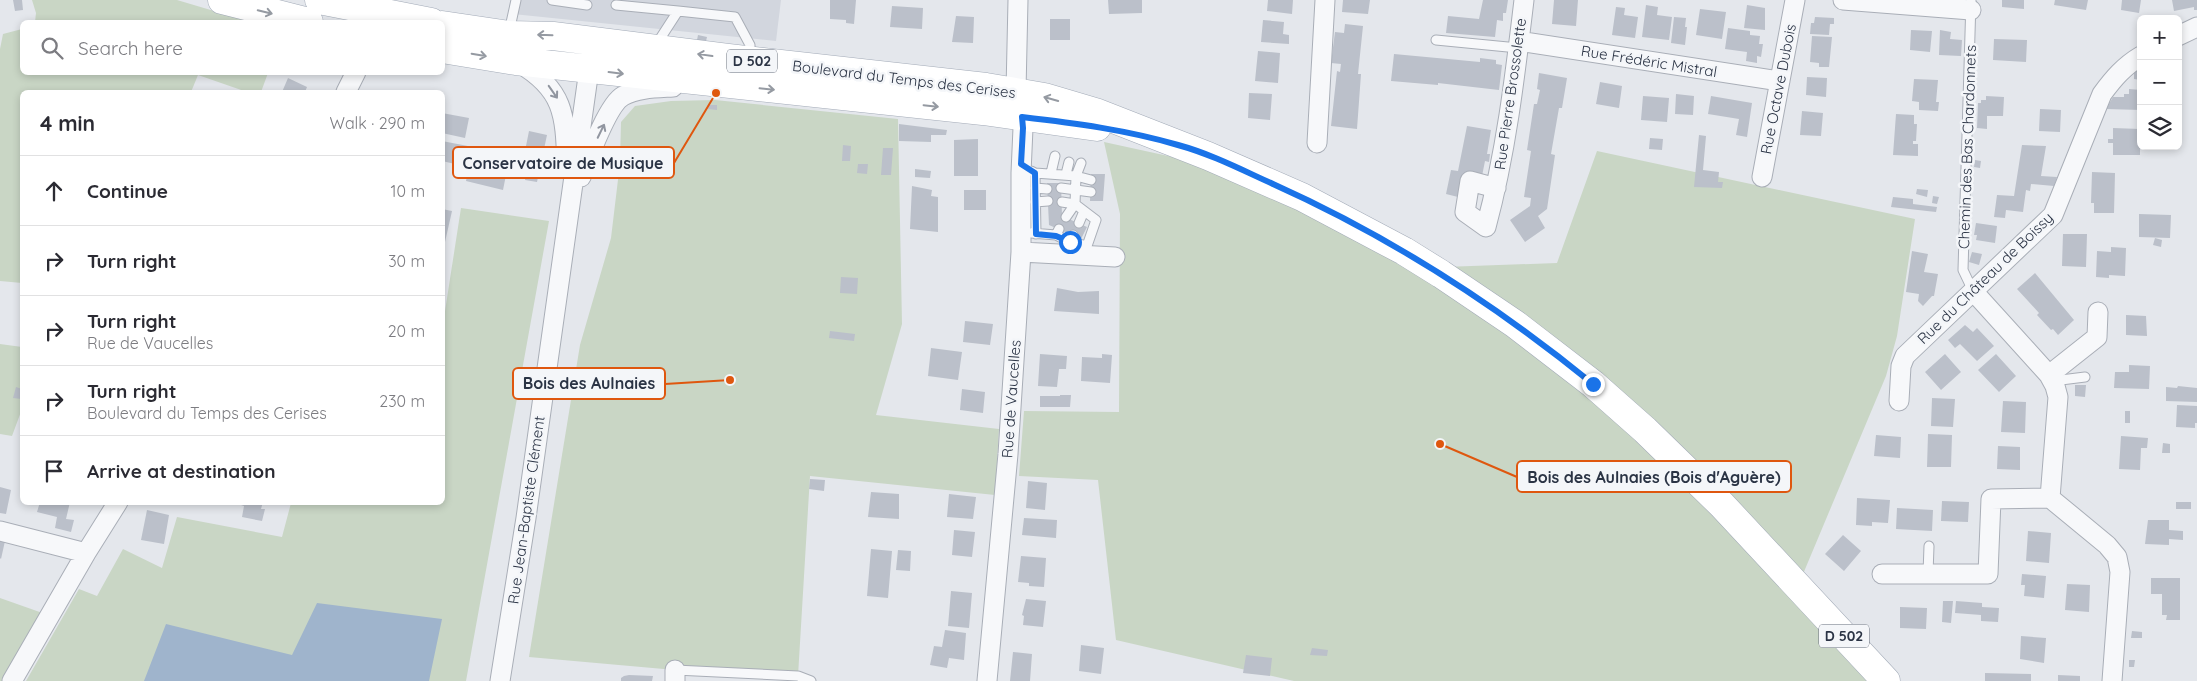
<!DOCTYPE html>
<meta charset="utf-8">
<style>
:root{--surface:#fff;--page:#f7f7f7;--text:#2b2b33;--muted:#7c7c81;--line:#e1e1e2}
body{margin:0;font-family:Quicksand,sans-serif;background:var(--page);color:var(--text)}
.controls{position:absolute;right:15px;top:15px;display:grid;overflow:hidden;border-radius:8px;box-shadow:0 2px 8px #0003}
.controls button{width:45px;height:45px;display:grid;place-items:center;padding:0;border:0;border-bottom:1px solid var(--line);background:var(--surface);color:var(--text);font:25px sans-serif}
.stop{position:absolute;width:15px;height:15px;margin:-11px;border:4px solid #1a73e8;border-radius:50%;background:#fff}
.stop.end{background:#1a73e8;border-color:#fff;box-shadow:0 1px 5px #0008}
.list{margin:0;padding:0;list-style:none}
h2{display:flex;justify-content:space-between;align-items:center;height:65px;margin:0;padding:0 20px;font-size:21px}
h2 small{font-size:16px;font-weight:400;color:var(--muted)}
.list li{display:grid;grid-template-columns:32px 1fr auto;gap:15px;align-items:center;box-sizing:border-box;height:70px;padding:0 20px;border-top:1px solid var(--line)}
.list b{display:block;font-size:19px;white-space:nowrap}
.list p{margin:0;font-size:16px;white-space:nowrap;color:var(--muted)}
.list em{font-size:16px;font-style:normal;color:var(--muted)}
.icon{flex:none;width:28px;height:28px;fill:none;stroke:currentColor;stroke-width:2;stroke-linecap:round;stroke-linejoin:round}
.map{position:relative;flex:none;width:2197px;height:681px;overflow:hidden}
.search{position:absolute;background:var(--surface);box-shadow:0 2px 8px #0003;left:20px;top:20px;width:425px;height:55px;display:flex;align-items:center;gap:12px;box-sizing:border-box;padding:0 18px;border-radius:8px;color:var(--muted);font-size:19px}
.panel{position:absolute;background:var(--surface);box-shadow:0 2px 8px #0003;left:20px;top:90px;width:425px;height:415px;border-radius:8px}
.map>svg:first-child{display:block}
</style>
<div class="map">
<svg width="2197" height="681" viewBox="0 0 2197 681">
<rect width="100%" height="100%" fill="#e4e7ec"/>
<path fill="#d2d6de" d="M516,0H781L776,41L513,14Z"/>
<path fill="#c9d6c5" d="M32,0H177L251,22H35L36,13Z
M22,29V72L268,73L261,92H247L198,75L191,92H22V283L0,281V49L3,34Z
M715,100L898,119L902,324L876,415L999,429L995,495L810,476L798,676L675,670L529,657L580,345L611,238L620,163L621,122L635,106L671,101Z
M1104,142L1214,166L1417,268L1557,263L1597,151L1915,219L1897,336L1886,376L1798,586L1872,681H1294L1116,640L1098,480L1019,476L1024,411L1119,412L1120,214Z
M461,208L549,221L466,681H26L79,589L97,596L123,549L162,568L177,517L282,537L291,503L442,502L443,324Z
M0,344L22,347V409L12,436L0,434Z
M0,598L51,616L12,681H0Z"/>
<path fill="#9fb4cc" d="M317,603L442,619L429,681H144L166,624L292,655Z"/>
<path fill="#bbc0ca" d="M13,0H22L23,10L15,11Z
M830,0H856L854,24L846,23V20L830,19Z
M1108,0H1142V13L1109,14Z
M1268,0H1293L1292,14L1267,11Z
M1343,0H1370L1368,14L1342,12Z
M1483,0H1508L1506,13H1503V21L1497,20L1495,37L1446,33L1448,16L1479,19Z
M1554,0H1578L1576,26L1552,24Z
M2002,0H2024V9L2002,7Z
M2055,0H2088L2086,10L2054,5Z
M2122,0H2141L2139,13L2121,10Z
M2172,0H2197V10H2194V7L2174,11Z
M1646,5L1658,7L1657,15L1672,17L1669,40L1642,37Z
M1747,5L1765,8V30L1744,28Z
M892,6L923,8L922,29L890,27Z
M1616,7L1625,8L1624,15L1638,17L1635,38L1612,35Z
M1700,9L1726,12L1722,39L1696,35Z
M956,16L974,17L973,43L952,42Z
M1674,17L1686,18L1685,27H1687L1685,45L1671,43Z
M1815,17L1834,18V24H1830L1829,35L1810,34L1811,23H1814Z
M1050,19H1070V40H1050Z
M1263,20L1284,22L1283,34L1289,35V44L1261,42Z
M1345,24L1363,26L1358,74H1361L1357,129L1331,126L1337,71L1340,72L1341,64L1331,63L1335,32L1344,33Z
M1728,28L1750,31V35L1760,36L1759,44H1763L1761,57L1757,56V63L1746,61L1747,52L1725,49Z
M1911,30L1932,31L1930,52L1910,50Z
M1940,30L1951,32L1950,39L1962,40L1961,56L1939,55Z
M698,35L707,37L706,41L697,40Z
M1812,36L1832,37L1829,67H1819V63L1810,62Z
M1994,39L2027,40L2026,62L1993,60Z
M1258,51L1280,53L1278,83L1255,81Z
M1394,54L1480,62V58L1496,60V64L1502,65L1499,90L1438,83V85L1391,81Z
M2134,71H2141V80L2134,79Z
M1539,73L1567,78L1562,108H1559L1551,154L1555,155L1547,209L1538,216L1545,228L1525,242L1510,220L1530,206L1531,198L1524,197L1531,151L1527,150L1534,104H1537L1540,90L1537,89Z
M1807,77L1827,78L1826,97L1806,95Z
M288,78L307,87L305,92H282Z
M1914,79L1938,80L1936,102H1939L1938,111L1919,110V102L1912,101Z
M1600,82L1622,86L1619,108L1596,104Z
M2129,89L2141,90V110L2106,109L2113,97H2124V94H2129Z
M1249,93L1272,94L1270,120L1248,118Z
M1676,94L1694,96L1693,115L1675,114Z
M1643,96L1669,98L1667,122L1641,120Z
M1711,96L1752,103L1747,137L1736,135L1739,119L1708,114Z
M1986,96L2004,97L2003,116H1987V129L1977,128L1978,103H1981V100H1986Z
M709,105H717V110L708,109Z
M2040,109L2061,110L2060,132L2039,131Z
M1802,111L1823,113L1821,136L1800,135Z
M442,113L469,118L465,138L442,133Z
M1896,114L1914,115V124H1917L1916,141H1913V144H1918V156L1893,155Z
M899,124L947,130L946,135H931V142L899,141Z
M1467,126L1491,130L1487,154H1490L1489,162L1485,161L1482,176L1462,198L1446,194L1451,170L1458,171Z
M2113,128L2140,129V155H2113V143H2108V139H2113Z
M529,131L547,135L537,182L525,180L531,152L525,151Z
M1699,135L1706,136L1703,170L1719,172L1718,182H1723L1722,188L1694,187Z
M1650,138L1663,139L1662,150L1649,149Z
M978,139V176H954V140Z
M442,141L473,147L468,167L442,161Z
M843,145L851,146L850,161H842Z
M2022,145L2046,146L2041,176L2057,177L2054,186L2031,184L2030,191L2026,190L2023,212L2006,210L2005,218L1994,217L1997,195L2014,196Z
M883,148H893L891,175H881Z
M1975,160L1981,161L1980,168L1974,167Z
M858,164H868L867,174L857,173Z
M469,167L506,175L503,190L466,181Z
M915,169L931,171L930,178L915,177Z
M2092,172L2115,173L2114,213H2094V203H2091Z
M1091,174H1105L1103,201H1090Z
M1047,183H1061L1062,216L1087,227L1081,239L1049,225Z
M912,186L932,190L931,196L938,197V232L910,229Z
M1917,189L1928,190L1927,197L1916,194Z
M964,190H986V210H964Z
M1933,196L1939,197L1937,204L1932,203Z
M1893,197L1913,199V204L1937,207L1936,212L1891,207Z
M442,209L452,211L445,242L442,241Z
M2139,214L2171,215L2170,238L2139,237Z
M1976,223L1997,226L1995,243L1976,240L1977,235H1974Z
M2063,234H2087L2086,267L2062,266Z
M2155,238L2162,240L2161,247L2153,245Z
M2111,247L2126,248L2125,276L2109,275V278L2096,277L2097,251L2111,252Z
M1912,251L1928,254L1924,272L1938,274L1934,296H1932L1923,306L1918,301L1919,294L1906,292Z
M1972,252L1982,254L1979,265L1969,262Z
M2035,273L2074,320L2058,335L2053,329L2051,330L2037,315L2039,313L2017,289Z
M841,277L858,278L857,294L840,293Z
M1057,288L1078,292L1099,291V314L1054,311Z
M2126,315L2146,316L2147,336L2126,335Z
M965,321L993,324L990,345L963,342Z
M1965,325L1973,332L1977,328L1994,346L1977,361L1960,344L1955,348L1948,340Z
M830,331L855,334L854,341L829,338Z
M931,348L962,352L958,380L928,376Z
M1040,354L1067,356L1066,369H1059L1057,387L1038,386Z
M1102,354L1112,355L1110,383L1081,381L1082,357L1102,358Z
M1945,354L1961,372L1941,390L1925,372Z
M1996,354L2016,376L1999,392L1978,370Z
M2129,365L2150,366L2149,389L2114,388L2115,372H2129Z
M2075,385H2086L2085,397L2075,396Z
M2178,386L2197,388V402L2166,401V387L2177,388Z
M16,387L22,389L21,399L13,398Z
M962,389L985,392L983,413L960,410Z
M1060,395H1071L1070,407H1040V396H1060Z
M1932,398L1955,399L1953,427L1931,426Z
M2003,401L2026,402L2025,433L2001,432Z
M2177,405L2197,406V423H2195V428L2176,427Z
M2125,411H2130V423H2125Z
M1928,434L1952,435L1951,467H1927Z
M1876,435L1901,437L1900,458L1874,456Z
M2121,436L2148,438L2147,448H2141L2140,470L2119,469Z
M2163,443L2170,444V453H2162Z
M1998,446L2020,447V470L1997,469Z
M810,479L825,480L824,491L809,489Z
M1028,481L1047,483L1045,510L1026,508Z
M0,487L11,490L6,514L0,513Z
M871,492L899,494V519L868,517Z
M949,494L976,497L973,519L947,517Z
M1857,498L1890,500L1888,523L1872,522V526L1856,525Z
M1942,501L1969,502L1968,522L1941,521Z
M40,502H70L66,519L74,520L71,532L55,528L57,517L37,512Z
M241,502H263L261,509H265L262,521L242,517L244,506L241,505Z
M2176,502H2191V509H2176Z
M1897,508L1933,510L1932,531L1896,529Z
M147,510L169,515L164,544L141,540Z
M1024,518L1057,520L1056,538L1022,535Z
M2148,520H2169V530L2183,531V540L2169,539V545L2145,544Z
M954,530L975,532L972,557L952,555Z
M2028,531L2051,533L2049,563L2026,561Z
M1843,535L1861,551L1844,571L1825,554Z
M0,539L5,541L1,559L0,558Z
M871,549L892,551L888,598L867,596Z
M898,550L911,551L910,571L896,570Z
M1021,556L1046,558L1044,587L1029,586V583L1018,582Z
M2022,574L2046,576L2044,598L2024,596L2025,585H2021Z
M2151,578H2180V620H2166L2167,615H2162V594H2151Z
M2067,584L2090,585L2089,612L2065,610Z
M951,591L972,593L969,628L948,626Z
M1026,599L1046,601L1043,627L1023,625L1024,616L1022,615Z
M1943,601H1953L1951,623L1942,622Z
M1956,601L1982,603V607L1999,608L1998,622L1981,621V615L1955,613Z
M1900,607L1927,608L1926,629L1900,628Z
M945,630L966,633L964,660L949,658L947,668L930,665L934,646L942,647Z
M2132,631L2142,632V638H2131Z
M2021,636L2046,638L2044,663L2020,659Z
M1081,645L1104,648L1101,674L1079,671Z
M1312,648L1328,650L1327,656L1310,655Z
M1013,652L1032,654L1030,681H1010Z
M1246,655L1272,658L1270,676L1243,673Z
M2129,660H2135L2134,667H2129Z
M1985,673L2031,674V681H1985Z
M629,675L653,676L652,681H621V678L624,676Z
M2058,675L2080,676V681H2058Z"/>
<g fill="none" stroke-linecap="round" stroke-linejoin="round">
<defs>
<path id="service" d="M552,0L587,5
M1971,0L1963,270L1973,291
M616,5L678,11
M509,32L516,0
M1436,40L1518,48
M656,45L678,11L735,17L750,45V58
M1081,163L1076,176L1091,180
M1031,171L1035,173L1036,234
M1035,173L1076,176L1075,204L1066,217
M1051,173L1055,156
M1066,174L1069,162
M1035,188L1047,189
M1061,188L1091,192
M1035,202L1048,201
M1062,202L1075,204L1096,220L1087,246L1070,242
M1079,223L1084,211
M1031,233L1056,235L1059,229
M1056,235L1070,242L1073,235
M2053,381L2085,377
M1928,574L1929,546
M675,670L798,676L811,681"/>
<path id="minor" d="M1843,0L1971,10
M2178,36L2197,27
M1519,41L1780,81
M519,63C565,90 565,116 567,165
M346,92L356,72
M1317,143L1325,0
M581,177C588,159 608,104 623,96C637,88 657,88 673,87
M1762,177L1795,0
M1496,188L1470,181L1465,212L1486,227C1506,153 1515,76 1524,0
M1021,252L1115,257
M1973,291L2049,375L2055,386L2058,397L2050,498L2107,545L2117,557L2120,572L2112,681
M2049,375L2097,337L2098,312
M1899,401L1901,366L1905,356L2053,215L2102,94C2113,79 2124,66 2141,56
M0,531L86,553
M1882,574H1988L1991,499L2050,498
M675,670V681
M12,681L86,553L118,502
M500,681L526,518L593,41
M987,681L1008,454L1021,252V173L1023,128L1016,91L1018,0"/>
<path id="primary" d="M222,0L309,22
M319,0L431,22
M442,25L509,35L553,36L728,58L986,87L1044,97L1098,113L1208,156L1302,197L1404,251L1441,274L1515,324L1593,384L1645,430L1722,505L1886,681
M442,49L516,61L983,111L1097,127"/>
</defs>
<use href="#service" stroke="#a9aeb7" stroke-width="11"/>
<use href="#minor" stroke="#a9aeb7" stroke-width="21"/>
<use href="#primary" stroke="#a3abb8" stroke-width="29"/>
<use href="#service" stroke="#f7f8fa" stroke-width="9"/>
<use href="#minor" stroke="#f7f8fa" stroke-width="19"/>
<use href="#primary" stroke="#fff" stroke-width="28"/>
</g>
<defs><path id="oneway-shaft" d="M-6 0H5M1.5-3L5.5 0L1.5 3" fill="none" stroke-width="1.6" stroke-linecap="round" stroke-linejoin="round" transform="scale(1.25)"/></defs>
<g stroke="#959aa2">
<use href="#oneway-shaft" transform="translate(265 12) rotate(14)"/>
<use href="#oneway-shaft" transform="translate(545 35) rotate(-178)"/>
<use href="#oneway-shaft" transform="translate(479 55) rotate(10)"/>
<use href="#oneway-shaft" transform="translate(705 55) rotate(-172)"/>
<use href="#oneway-shaft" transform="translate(616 73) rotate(7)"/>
<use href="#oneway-shaft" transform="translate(767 89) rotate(6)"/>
<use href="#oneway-shaft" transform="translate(1051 99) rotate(-164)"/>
<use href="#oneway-shaft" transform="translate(931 106) rotate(6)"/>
</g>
<g stroke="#9196a0">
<use href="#oneway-shaft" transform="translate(553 92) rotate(55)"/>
<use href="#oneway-shaft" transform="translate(601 131) rotate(-64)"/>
</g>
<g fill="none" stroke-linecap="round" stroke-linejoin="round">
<path stroke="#1a73e8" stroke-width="6" d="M1070,242L1056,236L1036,234L1035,173L1021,164L1023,128L1022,117C1074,123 1127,130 1178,145C1211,154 1242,170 1273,184C1389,236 1495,304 1593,384"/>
</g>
<g text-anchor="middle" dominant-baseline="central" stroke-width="5" stroke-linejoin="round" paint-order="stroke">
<g fill="#f4f6f9" stroke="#676e7b" stroke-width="1">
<rect x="727" y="49.5" width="50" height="23" rx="4"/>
<rect x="1819" y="624.5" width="50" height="23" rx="4"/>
</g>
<g font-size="14" font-weight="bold" fill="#2b3445">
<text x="752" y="61">D 502</text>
<text x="1844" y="636">D 502</text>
</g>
<g font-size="15" fill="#2b3445" stroke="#f4f6f9">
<text transform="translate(1649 61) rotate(9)">Rue Frédéric Mistral</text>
<text transform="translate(904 79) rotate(7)">Boulevard du Temps des Cerises</text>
<text transform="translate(1778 89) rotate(-79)">Rue Octave Dubois</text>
<text transform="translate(1510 94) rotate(-82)">Rue Pierre Brossolette</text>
<text transform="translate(1967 147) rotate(-88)">Chemin des Bas Chardonnets</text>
<text transform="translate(1985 278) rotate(-44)">Rue du Château de Boissy</text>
<text transform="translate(1011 399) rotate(-86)">Rue de Vaucelles</text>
<text transform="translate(526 510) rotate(-82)">Rue Jean-Baptiste Clément</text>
</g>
</g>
<path fill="none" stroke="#df570f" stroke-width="2" d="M716 93L674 163M730 380L665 384M1440 444L1517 477"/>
<g fill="#df570f" stroke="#f4f6f9" stroke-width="2">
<circle cx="716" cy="93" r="5"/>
<circle cx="730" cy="380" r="5"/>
<circle cx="1440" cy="444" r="5"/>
</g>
<g fill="#f4f6f9" stroke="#df570f" stroke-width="2">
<rect x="453" y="147" width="221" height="31" rx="5"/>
<rect x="513" y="368" width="152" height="31" rx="5"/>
<rect x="1517" y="461" width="274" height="31" rx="5"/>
</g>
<g font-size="16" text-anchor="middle" font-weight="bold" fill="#2b3445">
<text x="563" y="169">Conservatoire de Musique</text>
<text x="589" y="389">Bois des Aulnaies</text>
<text x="1654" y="483">Bois des Aulnaies (Bois d'Aguère)</text>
</g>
</svg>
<div class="controls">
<button>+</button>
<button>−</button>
<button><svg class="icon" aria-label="layers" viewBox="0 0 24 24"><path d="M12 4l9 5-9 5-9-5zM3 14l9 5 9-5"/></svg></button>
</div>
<div class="stop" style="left:1070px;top:242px"></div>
<div class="stop end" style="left:1593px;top:384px"></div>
<div class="search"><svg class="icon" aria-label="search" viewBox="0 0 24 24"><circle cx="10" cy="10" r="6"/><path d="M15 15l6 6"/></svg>Search here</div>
<section class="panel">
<h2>4 min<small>Walk · 290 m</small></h2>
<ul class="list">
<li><svg class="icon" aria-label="ahead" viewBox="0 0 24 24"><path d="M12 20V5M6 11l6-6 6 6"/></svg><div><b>Continue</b></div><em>10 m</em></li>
<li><svg class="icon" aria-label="right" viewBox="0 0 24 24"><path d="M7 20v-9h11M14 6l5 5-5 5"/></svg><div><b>Turn right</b></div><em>30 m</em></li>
<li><svg class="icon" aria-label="right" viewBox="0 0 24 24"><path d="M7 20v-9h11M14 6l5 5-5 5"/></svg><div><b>Turn right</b><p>Rue de Vaucelles</p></div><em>20 m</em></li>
<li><svg class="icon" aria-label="right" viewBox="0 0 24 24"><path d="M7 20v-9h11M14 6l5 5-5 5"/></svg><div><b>Turn right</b><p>Boulevard du Temps des Cerises</p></div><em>230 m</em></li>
<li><svg class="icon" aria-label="arrive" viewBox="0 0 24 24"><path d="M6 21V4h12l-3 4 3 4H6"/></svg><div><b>Arrive at destination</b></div></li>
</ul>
</section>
</div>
